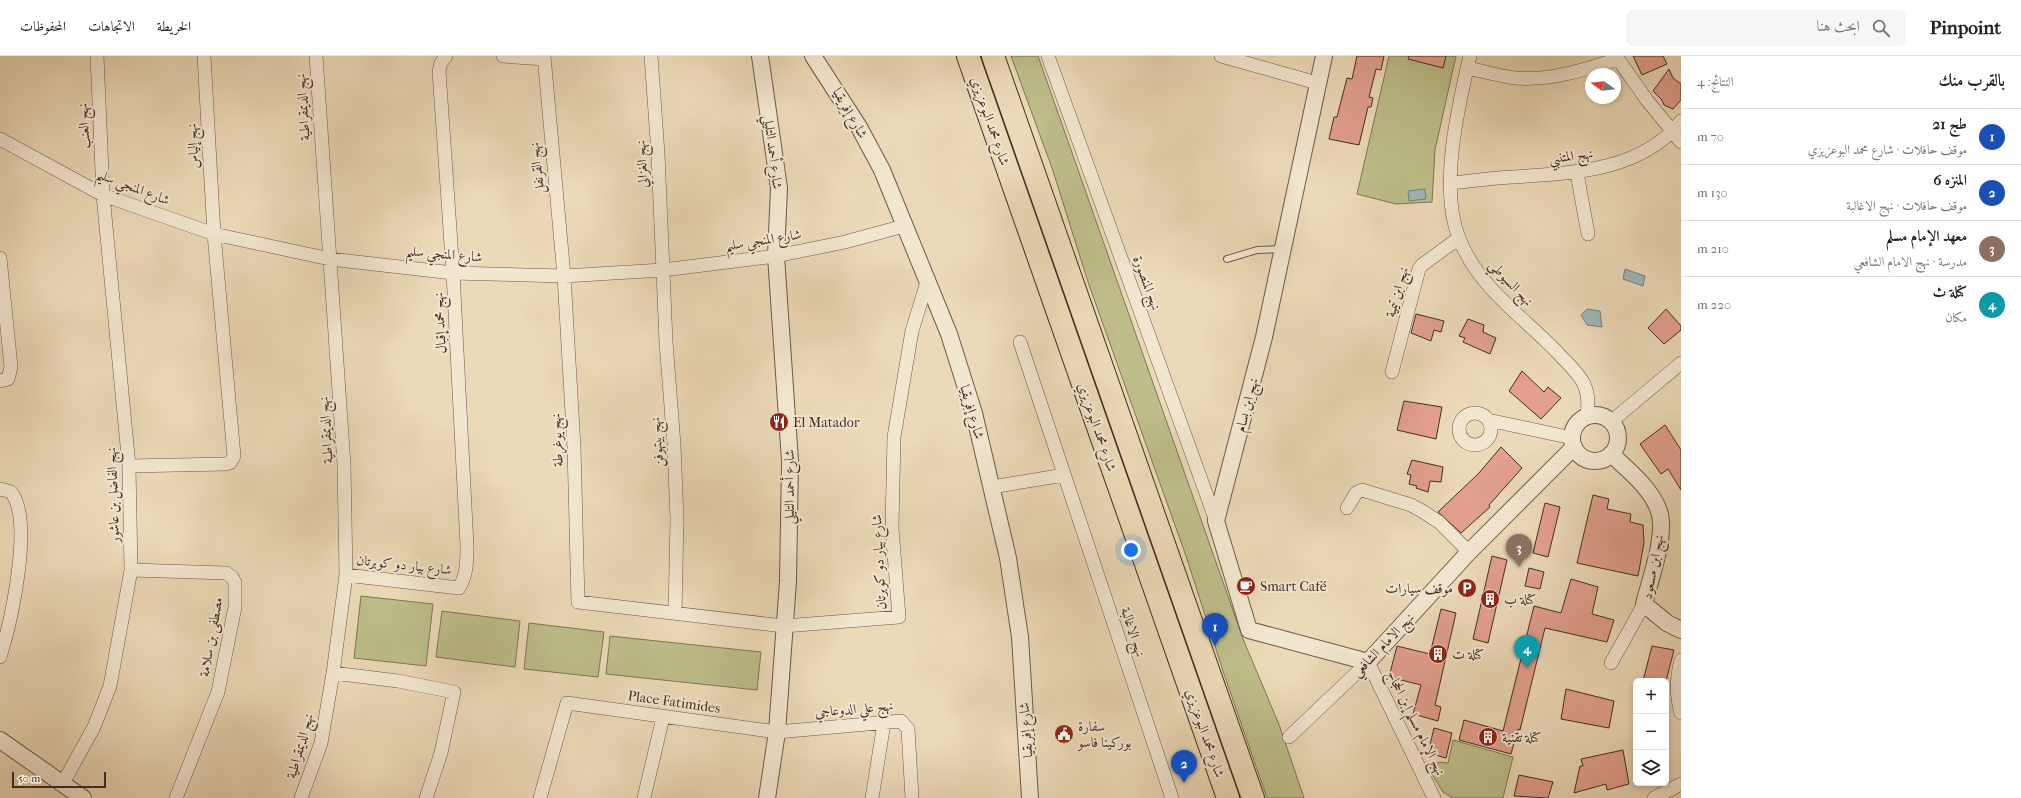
<!DOCTYPE html>
<html lang="ar">
<meta charset="utf-8">
<style>
:root{--surface:#fff;--page:#f6f6f6;--text:#222;--muted:#767676;--line:#e0e0e0;--accent:#8f2418}
body{margin:0;font-family:"IM FELL French Canon",Amiri,serif;background:var(--page);color:var(--text);direction:rtl}
.controls{position:absolute;right:12px;bottom:12px;display:grid;overflow:hidden;border-radius:6px;box-shadow:0 2px 6px #0003}
.controls button{width:36px;height:36px;display:grid;place-items:center;padding:0;border:0;border-bottom:1px solid var(--line);background:var(--surface);color:var(--text);font:20px sans-serif}
.compass{position:absolute;left:1585px;top:12px;width:36px;height:36px;border-radius:50%;background:var(--surface);box-shadow:0 2px 6px #0003;rotate:284deg}
.scale{position:absolute;left:12px;bottom:10px;width:94px;box-sizing:border-box;padding-left:4px;border:2px solid #422d25;border-top:0;font-size:11px;line-height:14px;white-space:nowrap;color:#422d25;-webkit-text-stroke:3px #f3e6d0;paint-order:stroke}
.you{position:absolute;left:1131px;top:494px;width:14px;height:14px;margin:-10px;border:3px solid #fff;border-radius:50%;background:#1a73e8;box-shadow:0 0 0 6px #1a73e833}
.badge{display:grid;place-items:center;width:26px;height:26px;border-radius:50%;background:var(--accent);color:#fff;font-size:13px;font-weight:700}
.pin{position:absolute;translate:-50% -33px;filter:drop-shadow(0 1px 2px #0008)}
.pin::after{content:'';position:absolute;top:21px;width:14px;height:12px;background:inherit;clip-path:polygon(0 0,100% 0,50% 100%)}
.list{margin:0;padding:0;list-style:none}
h2{display:flex;justify-content:space-between;align-items:center;height:52px;margin:0;padding:0 16px;font-size:17px}
h2 small{font-size:13px;font-weight:400;color:var(--muted)}
.list li{display:grid;grid-template-columns:26px 1fr auto;gap:12px;align-items:center;box-sizing:border-box;height:56px;padding:0 16px;border-top:1px solid var(--line)}
.list b{display:block;font-size:15px;white-space:nowrap}
.list p{margin:0;font-size:13px;white-space:nowrap;color:var(--muted)}
.list em{font-size:13px;font-style:normal;color:var(--muted)}
.icon{flex:none;width:22px;height:22px;fill:none;stroke:currentColor;stroke-width:2;stroke-linecap:round;stroke-linejoin:round}
.map{position:relative;flex:none;width:1681px;height:742px;overflow:hidden;direction:ltr}
header{display:flex;align-items:center;gap:24px;box-sizing:border-box;height:56px;padding:0 20px;background:var(--surface);border-bottom:1px solid var(--line)}
header strong{font-size:19px}
nav{display:flex;gap:22px;margin-inline-start:auto;font-size:14px}
.search{width:280px;height:36px;background:var(--page);display:flex;align-items:center;gap:10px;box-sizing:border-box;padding:0 14px;border-radius:6px;color:var(--muted);font-size:15px}
main{display:flex}
aside{flex:1;background:var(--surface)}
.map>svg:first-child{display:block}
</style>
<header>
<strong>Pinpoint</strong>
<div class="search"><svg class="icon" aria-label="search" viewBox="0 0 24 24"><circle cx="10" cy="10" r="6"/><path d="M15 15l6 6"/></svg>ابحث هنا</div>
<nav><a>الخريطة</a><a>الاتجاهات</a><a>المحفوظات</a></nav>
</header>
<main>
<aside>
<h2>بالقرب منك<small>النتائج: 4</small></h2>
<ul class="list">
<li><span class="badge" style="background:#1a4fb4">1</span><div><b>طج 21</b><p>موقف حافلات · شارع محمد البوعزيزي</p></div><em>70 m</em></li>
<li><span class="badge" style="background:#1a4fb4">2</span><div><b>المنزه 6</b><p>موقف حافلات · نهج الاغالبة</p></div><em>130 m</em></li>
<li><span class="badge" style="background:#8d6e63">3</span><div><b>معهد الإمام مسلم</b><p>مدرسة · نهج الامام الشافعي</p></div><em>210 m</em></li>
<li><span class="badge" style="background:#0f9aa8">4</span><div><b>كتلة ث</b><p>مكان</p></div><em>220 m</em></li>
</ul>
</aside>
<div class="map">
<svg width="1681" height="742" viewBox="0 0 1681 742">
<rect width="100%" height="100%" fill="#ecd9b7"/>
<filter id="stains"><feTurbulence type="fractalNoise" baseFrequency=".005" numOctaves="4"/><feColorMatrix values="0 0 0 0 .2 0 0 0 0 .09 0 0 0 0 .02 0 0 0 .5 -.17"/></filter>
<radialGradient id="worn" r=".72"><stop offset=".6" stop-color="#630" stop-opacity="0"/><stop offset="1" stop-color="#630" stop-opacity=".3"/></radialGradient>
<path fill="#bdbe8a" stroke="#807658" d="M1011,0H1038L1243,583L1280,671L1304,742H1267L1224,618L1186,500L1089,229L1052,112Z
M1389,0H1456L1435,94L1432,146L1396,148L1357,138Z
M361,540L433,548L426,610L354,602Z
M442,555L520,565L515,611L436,601Z
M529,567L604,576L598,621L524,613Z
M610,580L761,596L757,634L606,618Z
M1453,684L1513,701L1503,742H1453L1443,736L1429,714L1439,706L1448,707Z"/>
<path fill="#9db8b9" stroke="#79807e" d="M1425,133L1426,143L1409,145L1408,135Z
M1625,213L1645,220L1643,230L1623,223Z
M1587,253L1600,255L1602,271L1587,269L1581,259Z"/>
<path fill="#e2a08d" stroke="#422d25" d="M1357,0H1384L1381,14L1376,13L1369,41L1373,42L1371,51H1368L1359,89L1329,83L1334,61H1337L1347,22L1352,23Z
M1409,0H1446L1443,12L1408,3Z
M1633,0H1663L1667,8L1642,19Z
M1669,13L1673,22L1681,28V44L1673,53L1664,49L1662,44L1653,35Z
M1666,253L1681,270V274L1664,288L1648,272Z
M1416,258L1444,265L1441,276L1434,274L1431,285L1411,277Z
M1468,263L1484,269L1483,276L1496,282L1490,298L1463,286L1465,282L1459,280Z
M1522,315L1544,336L1548,331L1561,342L1541,363L1509,335Z
M1404,345L1442,351L1436,383L1397,374Z
M1665,369L1681,394V434L1668,413L1661,418L1640,388Z
M1501,391L1522,412L1489,449L1490,451L1461,477L1438,456L1479,417Z
M1412,404L1443,411L1441,426L1430,425L1428,436L1416,432L1417,430L1409,428L1411,419L1407,418Z
M1593,439L1609,443L1607,453L1631,458L1630,466L1643,469L1644,487L1638,520L1577,507Z
M1545,447L1560,451L1548,501L1533,497Z
M1492,500L1507,504L1488,587L1473,583Z
M1529,512L1544,516L1540,533L1525,530Z
M1571,523L1598,531L1592,558L1614,564L1607,586L1545,572L1520,674L1518,673L1511,698L1459,684L1464,664L1503,675L1534,550L1561,557Z
M1441,553L1456,557L1435,649L1441,651L1438,665L1413,658L1421,629L1389,621L1397,590L1430,598Z
M1652,590L1674,594L1666,625H1643Z
M1566,633L1614,645L1609,672L1561,663Z
M1434,672L1452,677L1446,702L1428,697Z
M1623,694L1629,728L1607,734L1606,728L1574,737L1580,710H1583L1581,703Z
M1519,719L1553,726L1548,742L1514,740Z"/>
<g fill="none" stroke-linecap="round" stroke-linejoin="round">
<defs>
<path id="service" d="M1227,203L1257,194L1283,193"/>
<path id="minor" d="M503,0L544,3
M544,0L564,220L574,391L578,546L784,570L899,561L892,472L894,381L912,275L927,226
M651,0L658,98L666,286L674,389L677,463L675,557
M1048,0L1216,465
M1221,0L1317,27
M1470,0C1458,51 1439,132 1459,182C1477,230 1522,260 1557,296C1566,306 1578,316 1584,328C1589,339 1588,349 1587,361
M1616,0L1646,43L1681,86
M1467,12C1483,15 1499,20 1515,22C1550,25 1585,14 1617,3
M0,83L103,139L214,178L330,203L453,217L564,220L663,214L776,200L845,186L904,170
M1577,117L1588,178
M1451,127C1471,125 1492,122 1512,121C1571,117 1641,116 1681,65
M0,202L11,311L8,323L0,325
M1020,286L1172,742
M1392,316L1419,213L1422,209L1459,182
M1459 373a16 16 0 1 1 32 0a16 16 0 1 1-32 0Z
M1488,364L1572,382
M1612,365L1681,307
M129,410L225,408L230,407L234,400L214,178L204,0
M992,431L1064,419
M0,433L11,436C34,465 11,566 0,601
M1347,452L1356,437L1362,434L1411,449L1422,455L1439,466L1469,496
M131,514L226,517L232,521L235,527V551L218,636L176,742
M346,519L459,532C467,519 467,505 467,490L453,217L439,15L441,7L446,0
M1681,604C1676,622 1676,639 1681,657
M1611,607L1644,548
M333,617L398,625L454,636L441,697L426,742
M1289,681L1368,606L1434,742
M63,727L94,671L110,630L131,514L129,410L103,139L97,0
M301,742L321,687L333,617L346,519L344,409L316,0
M540,742L567,647L777,676L901,665L908,673L912,742
M644,742L663,661
M872,742L884,667
M1654,742L1681,728"/>
<path id="tertiary" d="M760,0L779,132L776,200L790,405L788,525L777,676L767,742
M813,0L859,71L882,114L949,278L974,357L1008,502L1020,581L1030,742
M1324,0L1264,281L1216,465L1249,574L1368,606L1469,496L1574,391
M1572 382a23 23 0 1 1 46 0a23 23 0 1 1-46 0Z
M1611,398C1628,414 1651,432 1659,455C1667,479 1650,523 1644,548L1667,567L1681,574
M0,684L83,742"/>
<path id="motorway" d="M968,0L1228,742
M993,0L1253,742"/>
</defs>
<use href="#service" stroke="#6c584a" stroke-width="8"/>
<use href="#minor" stroke="#6c584a" stroke-width="14"/>
<use href="#tertiary" stroke="#6c584a" stroke-width="18"/>
<use href="#motorway" stroke="#422d25" stroke-width="24"/>
<use href="#service" stroke="#f3e6d0" stroke-width="6"/>
<use href="#minor" stroke="#f3e6d0" stroke-width="13"/>
<use href="#tertiary" stroke="#f3e6d0" stroke-width="16"/>
<use href="#motorway" stroke="#ecd9b7" stroke-width="22"/>
</g>
<defs>
<symbol id="restaurant-disc" viewBox="-11 -11 22 22"><circle r="9.5" fill="#8f2418" stroke="#f3e6d0"/><path d="M-5-6h1v4h1v-4h1v4h1v-4h1v5L-1.5 .5V6h-2V.5L-5-1ZM5-6V6H3V1.5H1.5Q1.5-4 5-6Z" fill="#fff"/></symbol>
<symbol id="cafe-disc" viewBox="-11 -11 22 22"><circle r="9.5" fill="#8f2418" stroke="#f3e6d0"/><path d="M-5.5-4.5H6V0H3Q3 3.5 0 3.5H-2.5Q-5.5 3.5-5.5 0ZM3-3.2v2h1.7v-2ZM-6 4.5H4V6H-6Z" fill="#fff"/></symbol>
<symbol id="parking-disc" viewBox="-11 -11 22 22"><circle r="9.5" fill="#8f2418" stroke="#f3e6d0"/><path d="M-3.5-5.5H1a3.5 3.5 0 0 1 0 7H-1V5.5H-3.5ZM-1-3.4V-.6H.8a1.4 1.4 0 0 0 0-2.8Z" fill="#fff"/></symbol>
<symbol id="building-disc" viewBox="-11 -11 22 22"><circle r="9.5" fill="#8f2418" stroke="#f3e6d0"/><path d="M-4-6H4V6H1V3H-1V6H-4ZM-2.5-4.3h1.7v1.8h-1.7ZM.8-4.3h1.7v1.8H.8ZM-2.5-1h1.7V.8h-1.7ZM.8-1h1.7V.8H.8Z" fill="#fff"/></symbol>
<symbol id="civic-disc" viewBox="-11 -11 22 22"><circle r="9.5" fill="#8f2418" stroke="#f3e6d0"/><path d="M-.6-6.5H3V-4.5H.6V-3L4-1V1h2V6H-6V1h2V-1L-.6-3ZM-1.2 2.5V6h2.4V2.5Z" fill="#fff"/></symbol>
</defs>
<g fill-rule="evenodd">
<use href="#restaurant-disc" x="768" y="355" width="22" height="22"/>
<use href="#cafe-disc" x="1235" y="519" width="22" height="22"/>
<use href="#parking-disc" x="1456" y="521" width="22" height="22"/>
<use href="#building-disc" x="1479" y="532" width="22" height="22"/>
<use href="#building-disc" x="1427" y="587" width="22" height="22"/>
<use href="#civic-disc" x="1053" y="667" width="22" height="22"/>
<use href="#building-disc" x="1477" y="670" width="22" height="22"/>
</g>
<g text-anchor="middle" dominant-baseline="central" stroke-width="4" stroke-linejoin="round" paint-order="stroke">
<g font-size="14" fill="#422d25" stroke="#f3e6d0">
<text transform="translate(303 51) rotate(-94)">نهج الديمقراطية</text>
<text transform="translate(850 57) rotate(60)">شارع إفريقيا</text>
<text transform="translate(990 65) rotate(71)">شارع محمد البوعزيزي</text>
<text transform="translate(84 70) rotate(-93)">نهج العنب</text>
<text transform="translate(193 90) rotate(-93)">نهج إلياس</text>
<text transform="translate(773 96) rotate(83)">شارع أحمد التليلي</text>
<text transform="translate(1571 100) rotate(-7)">نهج المتنبي</text>
<text transform="translate(642 108) rotate(-93)">نهج الغزالي</text>
<text transform="translate(537 112) rotate(-96)">نهج القرنفل</text>
<text transform="translate(133 131) rotate(21)">شارع المنجي سليم</text>
<text transform="translate(763 184) rotate(-9)">شارع المنجي سليم</text>
<text transform="translate(444 198) rotate(5)">شارع المنجي سليم</text>
<text transform="translate(1147 227) rotate(70)">نهج المنصورة</text>
<text transform="translate(1511 227) rotate(47)">نهج السيوطي</text>
<text transform="translate(1397 236) rotate(-74)">نهج ابن تيمية</text>
<text transform="translate(440 267) rotate(-93)">نهج محمد إقبال</text>
<text transform="translate(1247 349) rotate(-75)">نهج ابن بسام</text>
<text transform="translate(972 356) rotate(74)">شارع إفريقيا</text>
<text transform="translate(1097 371) rotate(71)">شارع محمد البوعزيزي</text>
<text transform="translate(326 374) rotate(-94)">نهج الديمقراطية</text>
<text transform="translate(557 384) rotate(-93)">نهج يوغرطة</text>
<text transform="translate(657 386) rotate(-94)">نهج بيتهوفن</text>
<text transform="translate(789 431) rotate(-90)">شارع أحمد التليلي</text>
<text transform="translate(113 439) rotate(-92)">نهج الفاضل بن عاشور</text>
<text transform="translate(879 506) rotate(-93)">شارع بيار دو كوبرتان</text>
<text transform="translate(404 509) rotate(6)">شارع بيار دو كوبرتان</text>
<text transform="translate(1653 511) rotate(-79)">نهج ابن مسعود</text>
<text transform="translate(1133 576) rotate(72)">نهج الاغالبة</text>
<text transform="translate(211 581) rotate(-80)">مصطفى بن سلامة</text>
<text transform="translate(1383 589) rotate(-46)">نهج الامام الشافعي</text>
<text transform="translate(674 646) rotate(8)">Place Fatimides</text>
<text transform="translate(854 653) rotate(-5)">نهج علي الدوعاجي</text>
<text transform="translate(1416 667) rotate(64)">نهج اﻹمام مسلم إبن الحجاج</text>
<text transform="translate(1026 674) rotate(-94)">شارع إفريقيا</text>
<text transform="translate(1205 677) rotate(71)">شارع محمد البوعزيزي</text>
<text transform="translate(300 690) rotate(-74)">نهج الديمقراطية</text>
</g>
<g font-size="14" fill="#422d25" stroke="#f3e6d0" text-anchor="start">
<text x="793" y="366">El Matador</text>
<text x="1260" y="530">Smart Café</text>
<text x="1453" y="532" text-anchor="end">موقف سيارات</text>
<text x="1504" y="543">كتلة ب</text>
<text x="1452" y="598">كتلة ت</text>
<text x="1078" y="670">سفارة<tspan x="1078" dy="16">بوركينا فاسو</tspan></text>
<text x="1502" y="681">كتلة تقنية</text>
</g>
</g>
<rect width="100%" height="100%" filter="url(#stains)"/>
<rect width="100%" height="100%" fill="url(#worn)"/>
</svg>
<div class="controls">
<button>+</button>
<button>−</button>
<button><svg class="icon" aria-label="layers" viewBox="0 0 24 24"><path d="M12 4l9 5-9 5-9-5zM3 14l9 5 9-5"/></svg></button>
</div>
<svg class="compass" viewBox="-18 -18 36 36"><path d="M0-13l5 13h-10z" fill="#e53935"/><path d="M0 13l5-13h-10z" fill="#767676"/></svg>
<div class="scale">50 m</div>
<div class="you"></div>
<div class="pin badge" style="left:1215px;top:590px;background:#1a4fb4">1</div>
<div class="pin badge" style="left:1184px;top:727px;background:#1a4fb4">2</div>
<div class="pin badge" style="left:1519px;top:511px;background:#8d6e63">3</div>
<div class="pin badge" style="left:1527px;top:612px;background:#0f9aa8">4</div>
</div>
</main>
